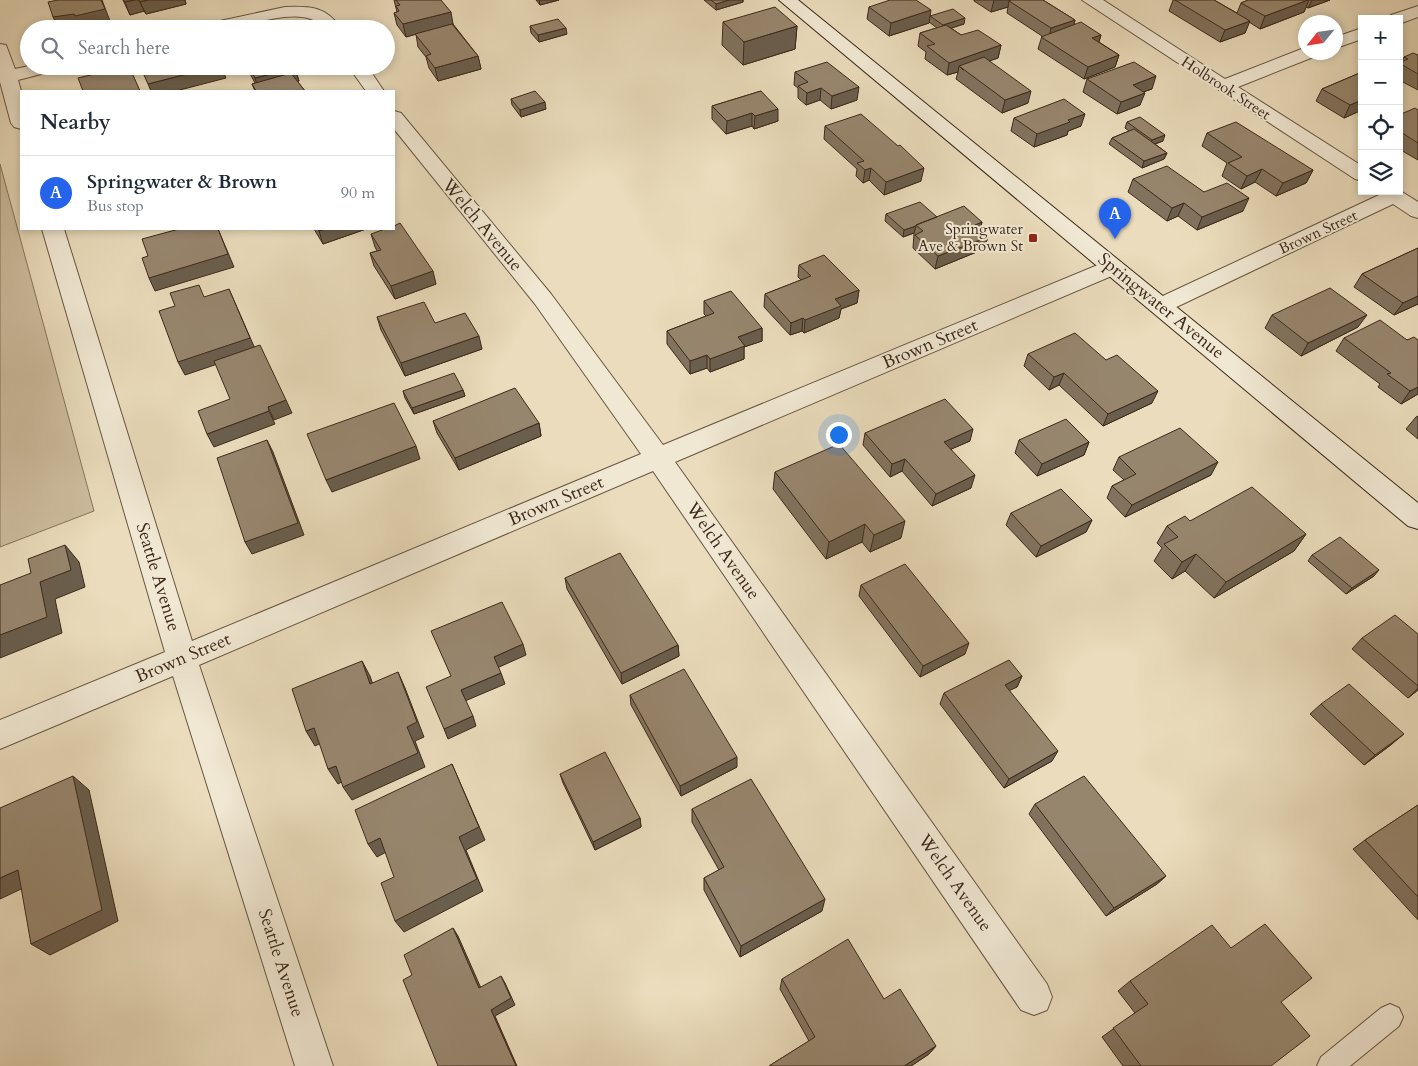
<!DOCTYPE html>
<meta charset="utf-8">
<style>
:root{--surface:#fff;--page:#f2f2f3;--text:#1f2937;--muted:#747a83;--line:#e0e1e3;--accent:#2563eb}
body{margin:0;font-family:Cardo,serif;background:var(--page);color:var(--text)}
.controls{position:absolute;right:15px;top:15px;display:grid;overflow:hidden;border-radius:0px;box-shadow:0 2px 8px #0003}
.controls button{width:45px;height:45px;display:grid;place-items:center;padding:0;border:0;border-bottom:1px solid var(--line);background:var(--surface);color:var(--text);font:25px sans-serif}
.compass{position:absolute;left:1298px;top:15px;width:45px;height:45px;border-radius:50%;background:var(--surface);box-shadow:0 2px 8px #0003;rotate:240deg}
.you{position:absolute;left:838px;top:434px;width:18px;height:18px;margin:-12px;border:4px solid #fff;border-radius:50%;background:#1a73e8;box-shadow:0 0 0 8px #1a73e833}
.badge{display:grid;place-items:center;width:32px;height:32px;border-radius:50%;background:var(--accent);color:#fff;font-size:16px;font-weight:700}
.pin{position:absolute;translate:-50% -41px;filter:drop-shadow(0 1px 2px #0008)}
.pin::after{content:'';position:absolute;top:26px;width:18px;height:15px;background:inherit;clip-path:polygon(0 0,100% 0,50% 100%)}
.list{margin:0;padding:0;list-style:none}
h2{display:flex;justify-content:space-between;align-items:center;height:65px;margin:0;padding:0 20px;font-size:21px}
h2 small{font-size:16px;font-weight:400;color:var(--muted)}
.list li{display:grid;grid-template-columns:32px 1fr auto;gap:15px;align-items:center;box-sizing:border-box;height:75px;padding:0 20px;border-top:1px solid var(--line)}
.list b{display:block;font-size:19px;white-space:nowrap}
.list p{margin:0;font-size:16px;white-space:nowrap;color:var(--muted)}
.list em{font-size:16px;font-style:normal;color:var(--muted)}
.icon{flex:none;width:28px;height:28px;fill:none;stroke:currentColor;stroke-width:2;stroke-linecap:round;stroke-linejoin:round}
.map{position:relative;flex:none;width:1418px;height:1066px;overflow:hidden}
.search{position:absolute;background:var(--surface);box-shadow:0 2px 8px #0003;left:20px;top:20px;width:375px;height:55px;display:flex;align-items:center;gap:12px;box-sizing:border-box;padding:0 18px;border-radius:28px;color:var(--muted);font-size:19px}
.panel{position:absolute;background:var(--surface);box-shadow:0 2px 8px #0003;left:20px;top:90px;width:375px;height:140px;border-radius:0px}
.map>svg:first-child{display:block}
</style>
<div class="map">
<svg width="1418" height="1066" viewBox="0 0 1418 1066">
<rect width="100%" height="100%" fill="#eadcbc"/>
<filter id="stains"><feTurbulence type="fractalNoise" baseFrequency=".004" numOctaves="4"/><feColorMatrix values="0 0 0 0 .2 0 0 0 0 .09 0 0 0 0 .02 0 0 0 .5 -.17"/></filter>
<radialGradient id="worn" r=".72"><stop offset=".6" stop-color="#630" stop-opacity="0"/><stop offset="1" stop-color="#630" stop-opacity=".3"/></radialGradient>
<path fill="#cdbea0" stroke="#85745d" d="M0,164L94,511L0,547Z"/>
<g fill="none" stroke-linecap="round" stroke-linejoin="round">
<defs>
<path id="lane" d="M1390,1004L1399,1008L1403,1017L1399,1026L1350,1066H1317L1321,1057L1381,1008Z"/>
<path id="street" d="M1082,0H1103L1225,79L1304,48H1306V52H1319L1316,56L1238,87L1362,166V181L1355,179Z
M1418,6V17L1399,24V19H1388L1391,15Z
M285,7C309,6 327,6 341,29H323C309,3 252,25 230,28C220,30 209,29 198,29L201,25Z
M1362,28V39L1336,48V37Z
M0,44L6,45L15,69L29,66H60L57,70L18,80L21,91V129L14,127L11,123L0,82Z
M348,66H367L384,91H366Z
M394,111L401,113L551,294L663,445L1105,262L1113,260L1121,262L1124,267L1121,272L675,462L1047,984L1052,997L1047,1010L1034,1015L1021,1010L653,471L199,665L333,1066H295L173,676L0,749V720L165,652L42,229H64L192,641L641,454L535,304L394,129Z
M1399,190L1418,202V218L1411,216L1393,204L1168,311L1160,314L1152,311L1148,306L1152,301L1379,195L1377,191Z"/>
<path id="secondary" d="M779,0H798L1418,503V529L1408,526Z"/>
</defs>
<use href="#lane" stroke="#685642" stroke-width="2"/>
<use href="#street" stroke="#685642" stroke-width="2"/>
<use href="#secondary" stroke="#3d291a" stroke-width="2"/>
<use href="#lane" fill="#f1e8d3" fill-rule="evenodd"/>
<use href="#street" fill="#f1e8d3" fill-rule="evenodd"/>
<use href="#secondary" fill="#f1e8d3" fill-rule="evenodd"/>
</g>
<path fill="#82735f" stroke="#3d291a" d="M123,0H185L186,4L146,14L144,11L130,15Z
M394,0H441L453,24L478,56L481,69L438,81L429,68L426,57L418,47L416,34L406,37L397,25L394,13L397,12Z
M536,0H559L540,5Z
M704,0H743V2L716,10Z
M974,0H1043L1075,20L1074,25L1101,35L1099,42L1119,55L1115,67L1084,79L1038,49L1042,36L1007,13L1008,7L991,12L974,1Z
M1173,0H1214L1237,13L1241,3L1248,0H1330L1308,8L1306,7L1304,12L1260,29L1249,22L1245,33L1220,42L1169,11Z
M869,7L930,16L964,24L951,28L961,35L1001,45L998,58L989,61L1028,103L1002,113L956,79L958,72L947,75L925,59L926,52L918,46L920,33L937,28L929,22V23L889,36L867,19Z
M723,22L797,26L795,49L743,65L722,45Z
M530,26L567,34L539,42L531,33Z
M1418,55V90L1399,80V63L1402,62L1404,57Z
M246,66H294L299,81H297L305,91H255L252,84L255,83Z
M795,72L857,100L831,109L820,100L806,105L798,98V88L794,85Z
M1362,72V110L1344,118L1316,101L1322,89Z
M1087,79L1152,89L1143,92L1140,105L1117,114L1083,92Z
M761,91L778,121L754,129L752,126L726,134L712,119V106Z
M511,99L546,109L521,117L512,105Z
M1418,110V160L1399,149V115Z
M1014,118L1081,126L1068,131L1067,135L1034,147L1011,131Z
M1127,122L1163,141L1155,144L1167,153L1164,159L1142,168L1109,144L1112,138L1129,131L1125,128Z
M825,126L921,181L884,195L869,180L863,183L856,176L857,169L824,139Z
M1207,133L1313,170L1306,183L1276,196L1255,182L1241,189L1222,176L1227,163L1202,146Z
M1133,179L1204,192L1243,211L1197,230L1178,216L1167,221L1128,192Z
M886,214L937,217L982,222L980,230L988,237L984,249L935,269L913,248L914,233L903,237L885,221Z
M314,229H366L323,244Z
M371,234L436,284L395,299L374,266L370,253L377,251L375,247Z
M1418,248V304L1394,315L1354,287L1362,274Z
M799,265L859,290L857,303L841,309L839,318L804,333L802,331L790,335L764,307L765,294L801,280L798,277Z
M704,301L762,328V341L744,347V359L710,372L707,368L690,374L667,344V331L706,316L704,314Z
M1272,315L1358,327L1301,356L1265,328Z
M377,317L435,323L482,349L405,376L381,330Z
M1344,338L1407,340H1418V394L1401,404L1378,387L1380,384L1336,351Z
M1028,354L1152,403L1103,426L1059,385L1049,390L1024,366Z
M463,390L465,396L414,414L405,398L403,391Z
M1418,416V439L1406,429L1416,417Z
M433,421L539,423L541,436L459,470L437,433Z
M865,433L970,441L951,449L971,488L932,506L902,471L890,477L863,445Z
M1019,440L1089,442L1084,455L1037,476L1015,453Z
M1119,457L1211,475L1125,517L1107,498L1112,486L1124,480L1113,470Z
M775,472L901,538L870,552L862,542L826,559L773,489Z
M1011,513L1092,520L1086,532L1036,557L1006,525Z
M1190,521L1306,534L1294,551L1214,598L1185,571L1172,579L1154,561L1162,548L1157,543L1167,526Z
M1312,555L1374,576L1346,594L1308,561Z
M565,578L678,645L679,656L622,684L567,589Z
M861,585L965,654L920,677L859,596Z
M1418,634V690L1408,698L1352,649L1362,638Z
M1022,676L1017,687L1009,690L1052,761L1004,788L940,704L944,693Z
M630,695L737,767L681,796L631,705Z
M1321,704L1392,744L1364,765L1310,714Z
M560,774L640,818L641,827L595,850L563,783Z
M1035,804L1166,876L1157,884L1106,916L1029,814Z
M1418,805V920L1353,849L1365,840Z
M692,809L822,911L740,957L704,890V878L719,870L692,822Z
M1231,948L1281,1002L1271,1066H1123L1102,1037L1135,1013L1118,991L1130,981Z
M782,979L884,999L936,1046L929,1054L911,1066H769L809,1041L780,989Z"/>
<path fill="#6a5e4d" stroke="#3d291a" d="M102,0L110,21L81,28L80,26L59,29L53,17Z
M134,0H139L144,11L130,15L125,2Z
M148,0H185L186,4L146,14L140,2Z
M539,0H559L540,5Z
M729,0H743V2L716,10V4Z
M994,0H1025L1009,1L1008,7L991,12Z
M1308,0H1309L1304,12L1260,29L1265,16Z
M1312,0H1330L1308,8Z
M931,10L929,23L889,36L891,23Z
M451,12L453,24L406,37L403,24Z
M965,18L964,24L942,31L943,25Z
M1075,20L1072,33L1048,41L1051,28Z
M1250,21L1245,33L1220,42L1225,30Z
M797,26L795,49L743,65L744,42Z
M566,28L567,34L539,42L538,35Z
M1101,35L1097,47L1092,38Z
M1001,45L998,58L963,70L959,66L958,72L947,75L949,63Z
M1119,55L1115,67L1084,79L1088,67Z
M478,56L481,69L438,81L435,68Z
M218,66H221L226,78L176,91H151L148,84Z
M295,68L299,81L259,91L255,78Z
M1156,76L1152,89L1128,97L1133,85Z
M859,87L857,100L831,109L832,96Z
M821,88L820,100L806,105L807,93Z
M1031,91L1028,103L1002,113L1005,100Z
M1145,93L1140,105L1117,114L1121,102Z
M1362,100V110L1344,118L1350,105Z
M545,102L546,109L521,117L520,110Z
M778,109V121L754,129L755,116Z
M752,113V126L726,134L727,121Z
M1085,114L1081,126L1068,131L1067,135L1034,147L1037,134L1068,120Z
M1165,135L1163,141L1149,146L1152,140Z
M1167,153L1164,159L1142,168L1144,161Z
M871,168L869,180L863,183L865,170Z
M924,168L921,181L884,195L886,182Z
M1262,169L1255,182L1241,189L1247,176Z
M1313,170L1306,183L1276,196L1283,183Z
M1249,198L1243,211L1197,230L1202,217Z
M1184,203L1178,216L1167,221L1172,208Z
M982,222L979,235L975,225Z
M916,226L914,233L903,237L904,230Z
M218,229L234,267L155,291L149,278Z
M325,229H366L323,244L319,231Z
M988,237L984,249L935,269L938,256Z
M433,271L436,284L395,299L391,286Z
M229,289L256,351L185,375L178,362Z
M859,290L857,303L841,309L839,318L804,333L805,320L835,299Z
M1418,296V304L1394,315L1403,303Z
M1367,315L1358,327L1301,356L1308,343Z
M803,318L802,331L790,335L791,323Z
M762,328V341L744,347V359L710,372V359L738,337Z
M479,336L482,349L405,376L401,363Z
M707,355V368L690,374V361Z
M1064,373L1059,385L1049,390L1054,377Z
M1418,387V394L1401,404L1410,391Z
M463,390L465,396L414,414L412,408Z
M1158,391L1152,403L1103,426L1108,414Z
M286,400L292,413L274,420L268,407Z
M269,411L275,424L214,447L207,434Z
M539,423L541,436L459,470L455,458Z
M973,429L970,441L940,454L944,442Z
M267,440L273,452L304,535L252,554L245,542Z
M1089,442L1084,455L1037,476L1042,464Z
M416,446L420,459L332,492L326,480Z
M905,459L902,471L890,477L892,464Z
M1218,462L1211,475L1125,517L1132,505Z
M975,475L971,488L932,506L936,494Z
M1092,520L1086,532L1036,557L1041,546Z
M905,521L901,538L870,552L874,535Z
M865,524L862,542L826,559L829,542Z
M1306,534L1294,551L1214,598L1226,582Z
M65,545L79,562L85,587L55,599L62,633L0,658V635Z
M1196,554L1185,571L1172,579L1182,562Z
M1379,570L1374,576L1346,594L1352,588Z
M969,643L965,654L920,677L923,666Z
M523,644L526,655L497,668L494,657Z
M678,645L679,656L622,684L621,673Z
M362,661L370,676L378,699L370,684Z
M398,672L405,688L424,737L415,741L425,767L352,800L343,787L407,727Z
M501,673L505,684L465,701L461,690Z
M1022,676L1017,687L1000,695L1005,685Z
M1418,688V690L1408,698Z
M473,716L476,726L448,739L444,729Z
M314,728L323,742L315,746L306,731Z
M1404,734L1392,744L1364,765L1375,755Z
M1058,751L1052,761L1004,788L1009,779Z
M737,757V767L681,796L680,786Z
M452,764L485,840L466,850L483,891L404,932L395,921L459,837Z
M336,766L345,780L338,784L328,769Z
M73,776L89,790L118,921L50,955L31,944Z
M640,818L641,827L595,850L593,842Z
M380,838L388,851L377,857L368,844Z
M18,870L36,882L0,899V878Z
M1166,876L1157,884L1106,916L1114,908Z
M825,899L822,911L740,957L741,946Z
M453,928L458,936L484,995L479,988Z
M501,976L505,983L515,1005L495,1016L517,1066H516L491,1010Z
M936,1046L929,1054L911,1066H904Z"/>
<path fill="#97866e" stroke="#3d291a" d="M58,0H101L105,9L75,16L74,14L53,17L48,2Z
M123,0H134L125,2Z
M139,0H148L140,2Z
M396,0H441L451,12L403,24L394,13L399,11L396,6L400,5Z
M711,0H729L716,4Z
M890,0H916L931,10L891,23L869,7Z
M1011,0H1043L1075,20L1051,28L1009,1Z
M1175,0H1214L1250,21L1225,30Z
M1248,0H1308L1265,16L1241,3Z
M775,7L797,26L744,42L723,22Z
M953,9L965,18L943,25L930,16Z
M558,19L566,28L538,35L530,26Z
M1081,22L1101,35L1092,38L1119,55L1088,67L1041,37Z
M452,24L478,56L435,68L426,56L431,54L415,34Z
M946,25L961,35L978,30L1001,45L949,63L927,46L935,44L920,33Z
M1413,53L1418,55V74L1399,63L1408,59L1404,57Z
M984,57L1031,91L1005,100L959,66Z
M827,62L859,87L832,96L821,88L807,93L798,86L808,82L795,72Z
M1134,62L1156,76L1133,85L1145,93L1121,102L1087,79Z
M127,66H129L140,91H83L78,78Z
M140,66H218L148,84Z
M248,66H294L295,68L255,78Z
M1362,72V100L1350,105L1322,89Z
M291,73L305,91H256L252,84Z
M535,91L545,102L520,110L511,99Z
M761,91L778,109L755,116L752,113L727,121L712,106Z
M1064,99L1085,114L1068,120L1070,122L1037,134L1014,118Z
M1415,108L1418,110V143L1399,131V115Z
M861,114L898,146L900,145L924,168L886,182L871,168L865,170L857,163L864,161L825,126Z
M1140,117L1165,135L1152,140L1127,122Z
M1236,122L1313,170L1283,183L1262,169L1247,176L1228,163L1242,157L1207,133Z
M1134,129L1167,153L1144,161L1112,138Z
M1167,166L1204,192L1227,183L1249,198L1202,217L1184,203L1172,208L1133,179Z
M920,202L937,217L916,225V226L904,230L886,214Z
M964,206L982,222L975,225L988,237L938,256L915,235L923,231L916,225Z
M400,223L433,271L391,286L370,253L381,250L371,234L385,229H394V226Z
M179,229H218L228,254L149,278L142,258L148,256L142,239Z
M318,229H325L319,231Z
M1418,248V296L1403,303L1362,274Z
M824,255L859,290L835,299L841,306L805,320L803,318L791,323L765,294L811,276L799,265Z
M199,285L204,297L229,289L250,338L178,362L159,311L175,306L170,293Z
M1330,288L1367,315L1308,343L1272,315Z
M731,291L762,328L738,337L745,346L710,359L707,355L690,361L667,331L714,313L704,301Z
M424,302L435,323L465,313L479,336L401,363L377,317Z
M1380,320L1407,340L1414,337L1418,340V387L1410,391L1387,374L1391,373L1344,338Z
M1075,333L1106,360L1117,355L1158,391L1108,414L1064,373L1054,377L1028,354Z
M260,345L286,400L268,407L269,411L207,434L198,411L230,399L214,361Z
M454,373L463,390L412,408L403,391Z
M515,388L539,423L455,458L433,421Z
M945,399L973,429L944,442L975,475L936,494L905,459L892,464L865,433Z
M394,403L416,446L326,480L307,434Z
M1066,419L1089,442L1042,464L1019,440Z
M1180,428L1218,462L1132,505L1112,486L1136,474L1119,457Z
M267,440L298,523L245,542L217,458Z
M839,444L905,521L874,535L865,524L829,542L775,472Z
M1252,487L1306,534L1226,582L1196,554L1182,562L1164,544L1178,537L1167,526L1185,516L1190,521Z
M1061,489L1092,520L1041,546L1011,513Z
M1340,537L1379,570L1352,588L1312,555Z
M65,545L71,570L40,582L47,617L0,635V585L31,573L28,559Z
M620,553L678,645L621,673L565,578Z
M905,564L969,643L923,666L861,585Z
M502,602L523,644L494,657L501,673L461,690L473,716L444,729L426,687L451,676L431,631Z
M1395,615L1418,634V686L1362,638Z
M1009,660L1022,676L1005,685L1058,751L1009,779L944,693Z
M362,661L370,684L398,672L417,722L407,727L418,753L343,787L336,766L328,769L314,728L306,731L292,689Z
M684,669L737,757L680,786L630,695Z
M1349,684L1404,734L1375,755L1321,704Z
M605,752L640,818L593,842L560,774Z
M452,764L479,827L459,837L477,879L395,921L381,883L394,877L380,838L368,844L355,810Z
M73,776L102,910L31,944L18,870L0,878V808Z
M1084,776L1166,876L1114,908L1035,804Z
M751,779L825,899L741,946L704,878L724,867L692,809Z
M1418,805V897L1365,840Z
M1265,924L1312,978L1281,1002L1310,1036L1271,1066H1141L1113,1028L1148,1004L1130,981L1212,925L1231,948Z
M453,928L479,988L501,976L511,998L491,1010L516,1066H438L403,980L412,975L404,955Z
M848,939L884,999L900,989L936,1046L904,1066H769L815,1037L782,979Z"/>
<rect fill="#8f2418" stroke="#f1e8d3" stroke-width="2" x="1028" y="233" width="10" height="10" rx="2.5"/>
<g text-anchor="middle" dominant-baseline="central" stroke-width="4" stroke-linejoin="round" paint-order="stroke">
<g font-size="15" fill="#3d291a" stroke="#f1e8d3">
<text transform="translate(1226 88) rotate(33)">Holbrook Street</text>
<text transform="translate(1318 232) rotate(-25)">Brown Street</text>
</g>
<g font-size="15" fill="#3d291a" stroke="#f1e8d3" text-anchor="end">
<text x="1023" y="229">Springwater<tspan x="1023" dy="17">Ave &amp; Brown St</tspan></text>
</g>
<g font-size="18" fill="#3d291a" stroke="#f1e8d3">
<text transform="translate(482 225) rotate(50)">Welch Avenue</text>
<text transform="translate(1161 306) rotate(39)">Springwater Avenue</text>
<text transform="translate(930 344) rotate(-23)">Brown Street</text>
<text transform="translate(556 501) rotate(-23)">Brown Street</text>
<text transform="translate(723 551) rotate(55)">Welch Avenue</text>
<text transform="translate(158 577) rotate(73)">Seattle Avenue</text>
<text transform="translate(183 658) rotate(-23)">Brown Street</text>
<text transform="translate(955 883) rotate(55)">Welch Avenue</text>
<text transform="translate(281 963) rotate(72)">Seattle Avenue</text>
</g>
</g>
<rect width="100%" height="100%" filter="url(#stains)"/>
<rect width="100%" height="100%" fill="url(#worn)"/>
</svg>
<div class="controls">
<button>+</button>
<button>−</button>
<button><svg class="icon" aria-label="locate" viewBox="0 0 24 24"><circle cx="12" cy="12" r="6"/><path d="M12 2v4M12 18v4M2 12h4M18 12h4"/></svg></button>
<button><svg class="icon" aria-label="layers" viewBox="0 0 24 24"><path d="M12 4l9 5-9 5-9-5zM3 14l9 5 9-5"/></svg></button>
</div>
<svg class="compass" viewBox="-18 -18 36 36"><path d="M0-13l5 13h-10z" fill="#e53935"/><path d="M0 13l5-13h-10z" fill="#747a83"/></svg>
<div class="you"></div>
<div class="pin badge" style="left:1115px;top:239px">A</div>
<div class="search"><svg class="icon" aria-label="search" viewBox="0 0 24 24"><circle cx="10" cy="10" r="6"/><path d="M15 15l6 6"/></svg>Search here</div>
<section class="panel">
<h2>Nearby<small></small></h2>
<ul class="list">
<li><span class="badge">A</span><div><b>Springwater &amp; Brown</b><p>Bus stop</p></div><em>90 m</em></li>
</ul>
</section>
</div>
